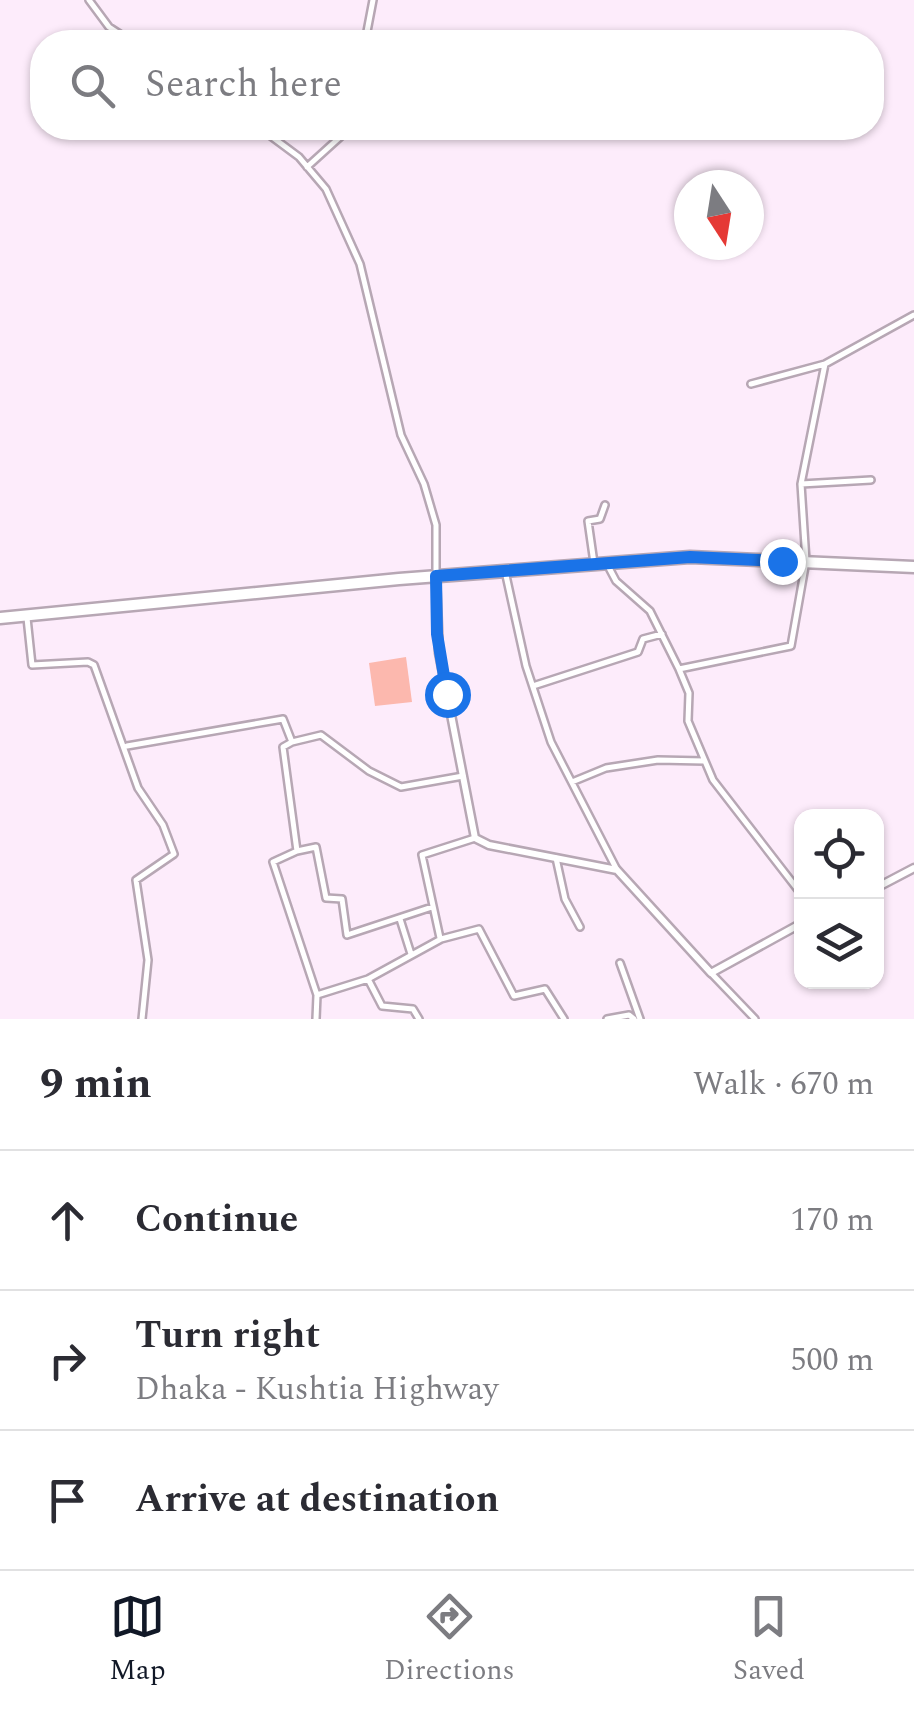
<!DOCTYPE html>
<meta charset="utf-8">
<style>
:root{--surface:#fff;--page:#f2f2f3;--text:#2b2b33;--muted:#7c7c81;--line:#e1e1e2;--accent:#111827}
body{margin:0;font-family:Spectral,serif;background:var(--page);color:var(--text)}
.controls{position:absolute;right:30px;bottom:30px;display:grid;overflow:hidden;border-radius:20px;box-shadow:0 2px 8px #0004}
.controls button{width:90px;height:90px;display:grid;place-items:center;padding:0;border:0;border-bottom:2px solid var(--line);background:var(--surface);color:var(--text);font:50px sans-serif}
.compass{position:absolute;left:674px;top:170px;width:90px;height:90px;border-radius:50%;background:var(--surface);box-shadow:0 2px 8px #0004;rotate:168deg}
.stop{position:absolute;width:30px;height:30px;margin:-22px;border:8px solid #1a73e8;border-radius:50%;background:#fff}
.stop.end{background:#1a73e8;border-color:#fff;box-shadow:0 2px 10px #0008}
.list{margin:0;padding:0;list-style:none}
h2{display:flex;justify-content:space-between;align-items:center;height:130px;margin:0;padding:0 40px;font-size:42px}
h2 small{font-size:32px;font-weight:400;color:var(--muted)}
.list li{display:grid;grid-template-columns:65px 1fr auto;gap:30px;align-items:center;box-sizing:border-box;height:140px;padding:0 40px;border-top:2px solid var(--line)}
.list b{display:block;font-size:38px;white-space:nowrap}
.list p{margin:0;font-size:32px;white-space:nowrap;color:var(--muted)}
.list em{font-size:32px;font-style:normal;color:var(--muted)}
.icon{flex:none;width:55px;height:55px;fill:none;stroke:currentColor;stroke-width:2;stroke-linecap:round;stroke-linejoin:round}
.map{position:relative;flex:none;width:914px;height:1019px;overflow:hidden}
.search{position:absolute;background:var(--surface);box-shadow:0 2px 8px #0004;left:30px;right:30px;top:30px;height:110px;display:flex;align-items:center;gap:25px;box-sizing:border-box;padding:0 35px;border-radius:40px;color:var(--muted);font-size:38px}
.sheet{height:550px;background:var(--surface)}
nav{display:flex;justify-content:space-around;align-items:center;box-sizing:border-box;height:140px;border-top:2px solid var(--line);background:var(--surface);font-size:28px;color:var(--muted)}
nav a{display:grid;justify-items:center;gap:5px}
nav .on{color:var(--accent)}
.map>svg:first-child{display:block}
</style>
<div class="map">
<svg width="914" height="1019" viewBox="0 0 914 1019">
<rect width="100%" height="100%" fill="#fdecfb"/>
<path fill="#fcb8ae" d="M406,657L412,702L375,706L369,663Z"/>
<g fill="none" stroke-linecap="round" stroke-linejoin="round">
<defs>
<path id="minor" d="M89,0L109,27L132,42
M365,42L373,0
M260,128L299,157L326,189L360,264L401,435L424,484L436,525V576
M307,167L350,128
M751,384L825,364L914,315
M801,484L871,480
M594,563L588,521L600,519L605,505
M607,564L616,581L650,611L679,669L791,646L806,561L801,484L825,364
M505,571L526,666L551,742L617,870
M27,618L32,665L88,662L94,665L138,788L163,825L174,854L136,880L148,960L142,1019
M679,669L689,693L688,721L713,780L802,895
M533,686L638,652L643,639L662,634
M292,742L283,747L297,851L273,862L317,995L316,1019
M127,746L283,719L292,742L321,735L369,771L401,787L463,776
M572,782L606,768L658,760L704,761
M297,851L316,847L326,898L342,899L347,935L432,907
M556,858L565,899L580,927
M876,915L877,888
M400,919L411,954
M440,938L422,855L475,838
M620,963L640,1019
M711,973L755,1019
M368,979L382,1006L413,1009L419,1019
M317,995L368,979L441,939L479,929L514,996L545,989L564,1019
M607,1019L629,1015L634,1019"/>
<path id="tertiary" d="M436,577L439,653L475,838L489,845L617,870L711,973L802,923
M876,888L914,868"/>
<path id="primary" d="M0,618L399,579L690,557L914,567"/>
</defs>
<use href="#minor" stroke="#b7a7b4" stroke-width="10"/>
<use href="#tertiary" stroke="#b7a7b4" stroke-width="11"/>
<use href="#primary" stroke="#b7a7b4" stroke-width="15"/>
<use href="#minor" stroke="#fff" stroke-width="5"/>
<use href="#tertiary" stroke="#fff" stroke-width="6"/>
<use href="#primary" stroke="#fff" stroke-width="10"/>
</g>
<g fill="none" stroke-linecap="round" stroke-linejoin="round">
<path stroke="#1a73e8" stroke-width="12" d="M447,694L437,634L436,576L690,557L782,561"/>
</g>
</svg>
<div class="controls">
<button><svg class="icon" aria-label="locate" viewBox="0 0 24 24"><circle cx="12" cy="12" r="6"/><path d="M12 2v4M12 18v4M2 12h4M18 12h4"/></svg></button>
<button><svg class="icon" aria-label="layers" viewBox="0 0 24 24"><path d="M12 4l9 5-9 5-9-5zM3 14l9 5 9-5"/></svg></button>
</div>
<svg class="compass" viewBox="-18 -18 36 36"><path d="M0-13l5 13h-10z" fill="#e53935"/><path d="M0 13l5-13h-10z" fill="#7c7c81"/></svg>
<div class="stop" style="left:447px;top:694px"></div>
<div class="stop end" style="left:782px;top:561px"></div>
<div class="search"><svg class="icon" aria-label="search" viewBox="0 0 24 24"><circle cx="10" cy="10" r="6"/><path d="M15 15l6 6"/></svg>Search here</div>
</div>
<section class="sheet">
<h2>9 min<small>Walk · 670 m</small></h2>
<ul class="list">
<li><svg class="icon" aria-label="ahead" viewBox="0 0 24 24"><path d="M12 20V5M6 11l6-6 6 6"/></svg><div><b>Continue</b></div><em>170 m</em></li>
<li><svg class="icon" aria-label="right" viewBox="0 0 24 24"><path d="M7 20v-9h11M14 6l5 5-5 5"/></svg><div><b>Turn right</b><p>Dhaka - Kushtia Highway</p></div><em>500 m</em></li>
<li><svg class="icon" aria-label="arrive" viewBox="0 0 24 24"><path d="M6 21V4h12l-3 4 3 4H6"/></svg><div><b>Arrive at destination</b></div></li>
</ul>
</section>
<nav>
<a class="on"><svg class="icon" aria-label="map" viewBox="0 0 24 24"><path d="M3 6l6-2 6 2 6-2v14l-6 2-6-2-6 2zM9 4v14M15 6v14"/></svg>Map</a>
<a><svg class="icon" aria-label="directions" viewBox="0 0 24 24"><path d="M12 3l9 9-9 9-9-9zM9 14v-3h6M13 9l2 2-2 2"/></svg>Directions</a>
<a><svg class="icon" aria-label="saved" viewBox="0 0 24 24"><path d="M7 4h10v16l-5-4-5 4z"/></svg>Saved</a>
</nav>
